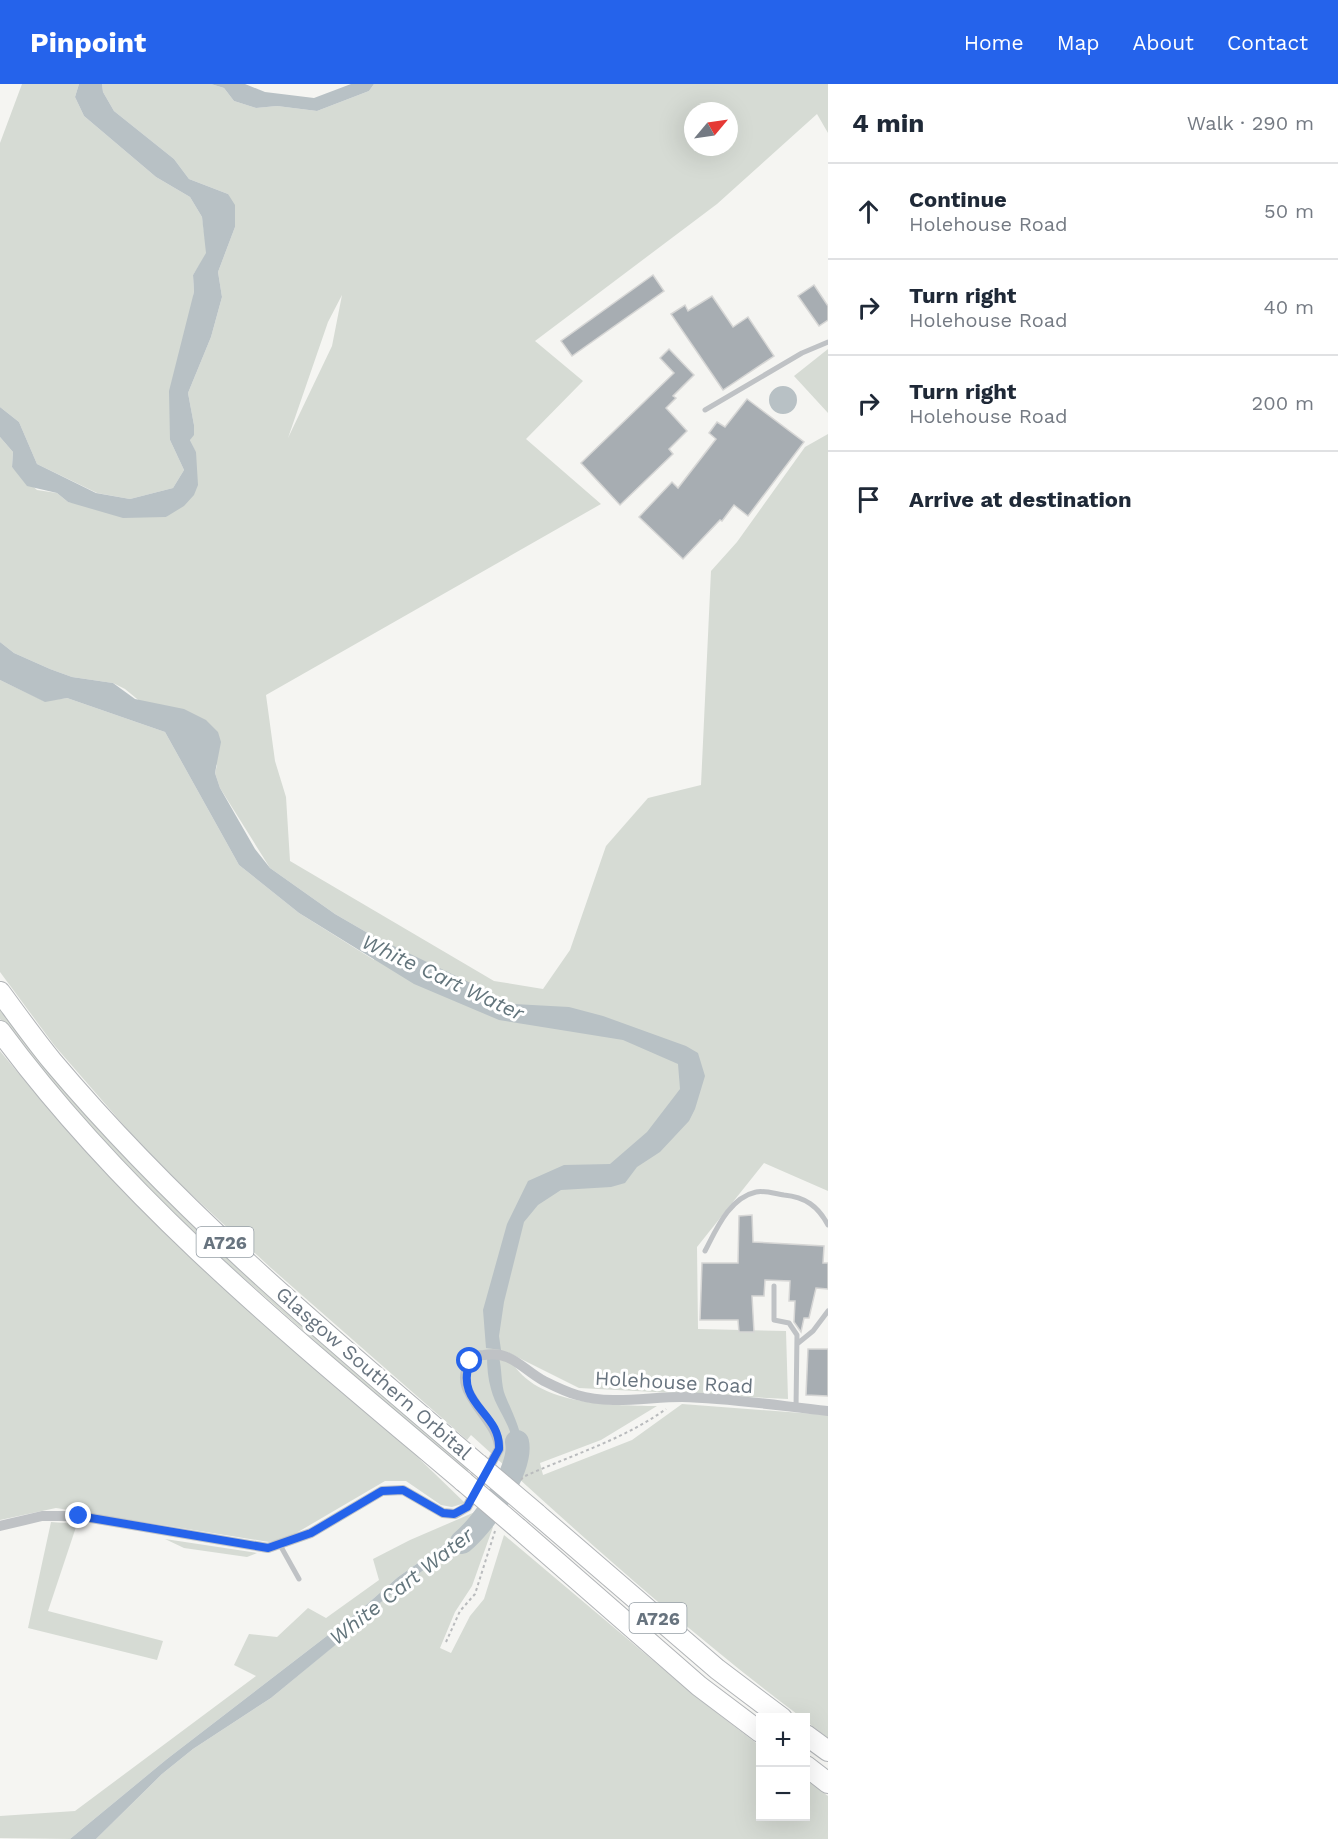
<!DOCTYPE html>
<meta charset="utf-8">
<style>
:root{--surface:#fff;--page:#f2f2f3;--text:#1f2937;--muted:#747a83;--line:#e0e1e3;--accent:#2563eb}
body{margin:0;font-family:"Work Sans",sans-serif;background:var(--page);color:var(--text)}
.controls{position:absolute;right:18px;bottom:18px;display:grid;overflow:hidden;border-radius:0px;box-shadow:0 6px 24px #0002}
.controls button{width:54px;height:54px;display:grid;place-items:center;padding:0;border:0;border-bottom:2px solid var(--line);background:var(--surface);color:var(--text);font:30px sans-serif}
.compass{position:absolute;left:684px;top:18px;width:54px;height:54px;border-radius:50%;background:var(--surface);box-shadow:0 6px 24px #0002;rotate:61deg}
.stop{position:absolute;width:18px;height:18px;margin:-14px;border:4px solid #2563eb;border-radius:50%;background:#fff}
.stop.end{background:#2563eb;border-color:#fff;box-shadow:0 2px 6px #0008}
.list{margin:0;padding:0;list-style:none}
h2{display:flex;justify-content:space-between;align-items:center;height:78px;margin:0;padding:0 24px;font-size:26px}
h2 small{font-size:20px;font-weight:400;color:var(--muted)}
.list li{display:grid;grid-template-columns:39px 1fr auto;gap:18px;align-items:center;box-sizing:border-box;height:96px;padding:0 24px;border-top:2px solid var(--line)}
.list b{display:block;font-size:22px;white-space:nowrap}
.list p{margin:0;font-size:20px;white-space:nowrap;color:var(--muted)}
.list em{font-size:20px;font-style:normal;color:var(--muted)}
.icon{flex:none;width:33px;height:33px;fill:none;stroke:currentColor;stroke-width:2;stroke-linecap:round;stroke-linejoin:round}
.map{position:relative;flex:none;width:828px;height:1755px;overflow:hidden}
header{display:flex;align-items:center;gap:36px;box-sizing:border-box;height:84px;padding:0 30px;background:var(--accent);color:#fff}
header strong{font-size:28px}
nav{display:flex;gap:33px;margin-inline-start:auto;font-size:21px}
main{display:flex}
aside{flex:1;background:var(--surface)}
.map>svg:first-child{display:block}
</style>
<header>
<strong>Pinpoint</strong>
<nav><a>Home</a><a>Map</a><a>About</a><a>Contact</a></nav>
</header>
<main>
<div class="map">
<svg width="828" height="1755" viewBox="0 0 828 1755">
<rect width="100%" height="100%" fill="#f5f5f2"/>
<path fill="#d6dbd4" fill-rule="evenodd" d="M22,0H79L75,13L84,32L156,93L190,113L202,133L207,169L193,191L194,208L170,356L184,386L173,404L130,415L97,409L37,380L19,338L0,323V59Z
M102,0H211L224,4L234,17L256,24L277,22L317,27L369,7L374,0H828V49L817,30L717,120L535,257L583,297L526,355L601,420L266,611L275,677L286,713L290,777L494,897L543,905L570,866L606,762L648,714L701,701L711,487L737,458L805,363L828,350V1107L764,1079L697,1163L698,1245L786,1247L788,1315L579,1304L507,1268C528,1322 608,1321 657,1322L601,1356L540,1379L543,1391L632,1356L682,1320L828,1331V1654L806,1637V1634L801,1633C685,1546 578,1449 471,1351L467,1356L271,1184L153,1075L54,961L0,888V596L44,617L67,614L165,648L239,781L299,829L374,876L373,852L335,830L270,784L220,704L215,689L217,681L125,605L113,599L72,593L50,585L14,569L0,558V353L13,368L12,383L37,406L57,409L68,418L166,433L196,369L190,356L194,341L188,309L211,253L219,224L222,213L218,188L235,143L228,110L189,95L174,75L114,27L103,8ZM693,27H729V63H693ZM342,211L332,262L288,354L328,238Z
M828,265V329L794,292Z
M0,922L29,962L470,1384L465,1390L210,1164L127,1084L39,984L0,935Z
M0,967L50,1027L133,1117L205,1185L401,1357L465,1419L452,1423L441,1421L406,1397H385L286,1455L269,1458L56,1424L0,1436Z
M475,1428L480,1432L472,1441L398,1493L358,1528L167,1675L70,1755L0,1754V1732L75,1727L256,1592L234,1581L249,1550L277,1553L308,1524L326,1534L379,1496L373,1475L410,1456Z
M487,1437L493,1443L472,1502L455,1528L440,1564L451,1569L470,1532L484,1515L504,1451L700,1616L760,1662V1732H806V1696L828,1712V1755H96L162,1690L193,1665L271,1614L377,1526L380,1519L437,1476L479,1453Z
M51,1438L77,1440L48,1527L163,1557L157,1576L28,1544Z
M165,1455L257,1469L247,1473L184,1464Z"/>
<path fill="#b8c1c5" d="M79,0H102L103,8L114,27L174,75L189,95L228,110L235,121V143L218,188L222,213L211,253L188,309L194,341V351L190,356L196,368L198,401L194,411L184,422L166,433L123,434L68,418L57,409L27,402L12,383L13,368L0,353V323L19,338L37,380L96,409L130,415L173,404L184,386L170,356L169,307L194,208L193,191L206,169L202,133L190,113L156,93L84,32L75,13Z
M211,0H245L265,8L314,14L351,0H374L369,7L317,27L277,22L256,24L234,17L224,4Z
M769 316a14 14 0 1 1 28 0a14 14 0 1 1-28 0Z
M0,558L14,569L50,585L72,593L113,599L135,615L184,625L206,636L218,648L221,658L215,689L220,704L255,765L270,784L335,830L373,852L514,920L569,923L603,932L686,962L698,969L705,992L695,1025L689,1037L660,1068L637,1083L625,1099L611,1103L561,1106L538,1121L524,1138L504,1218L499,1252L501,1266L486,1264L483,1226L507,1140L528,1097L564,1081L610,1080L647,1048L680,1005L678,980L623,956L499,936L414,900L299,829L239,781L165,648L67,614L45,618L0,596Z
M487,1272L499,1273C502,1285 501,1301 505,1311C516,1338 532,1364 515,1392L507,1385C524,1350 498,1333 491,1305C488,1295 487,1283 487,1272Z
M480,1432L487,1437L479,1453L437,1476L380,1519L378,1526L271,1614L193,1665L162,1690L96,1755H70L167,1675L358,1528L398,1493L472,1441Z"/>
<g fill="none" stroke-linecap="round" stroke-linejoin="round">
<path stroke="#b8c1c5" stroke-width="24" d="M462,1458C483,1441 523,1385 517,1358"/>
</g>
<path fill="#a7adb2" stroke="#d6d6d5" stroke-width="1.5" d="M653,191L664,207L572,272L561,257Z
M814,201L828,222V236L819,242L798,212Z
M712,212L733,243L748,233L774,272L723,306L671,230L685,221L688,227Z
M669,265L694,291L673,312L676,314L666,324L687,347L669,365L673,370L620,421L581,379L674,289L660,274Z
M747,315L804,358L748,432L734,421L722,437L720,436L683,475L639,433L672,398L678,404L716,355L709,349L717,338L725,343Z
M752,1131L753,1158L824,1162L823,1179H828V1205L816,1204L809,1234H804L801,1248L794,1238L795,1217H789L790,1197L765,1196L764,1212H752L754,1248H739L738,1236H700L702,1179H738L739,1132Z
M808,1265H828V1312L806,1311Z"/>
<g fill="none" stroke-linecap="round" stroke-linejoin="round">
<defs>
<path id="highway" d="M0,908C17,931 34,955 52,977C178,1127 329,1253 478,1380
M0,947C128,1121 301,1260 464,1398
M537,1430L717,1585L782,1634
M518,1444L699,1602L760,1648
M806,1651L828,1667
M806,1682L828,1699"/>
</defs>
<use href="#highway" stroke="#b2b5b8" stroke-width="22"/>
<path stroke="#b9bbbd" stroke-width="2" stroke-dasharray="3 3" stroke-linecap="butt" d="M521,1396L523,1393C571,1371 623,1356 666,1325
M446,1558L460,1527L475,1510L495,1447"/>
<path stroke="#bfc2c5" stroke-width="5" d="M705,326L802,269L828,258
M705,1167C716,1146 729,1114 756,1108C764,1106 776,1110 784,1111C805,1113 818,1122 828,1141
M774,1202V1236L789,1239L797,1251L796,1324
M797,1260L813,1247L828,1227
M280,1461L299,1495"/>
<path stroke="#bfc2c5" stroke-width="10" d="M0,1442L42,1432H79L268,1464L311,1449L382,1407L403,1406L443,1429L455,1430L467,1423L499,1365C500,1334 446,1307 472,1276C475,1271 479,1271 484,1271C511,1266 522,1285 544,1297C554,1302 566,1308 577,1311C611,1321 648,1313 682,1313C730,1314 780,1322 828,1327"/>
<use href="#highway" stroke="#fff" stroke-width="20"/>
<defs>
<path id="highway-bridge" d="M478,1380L537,1430
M464,1398L518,1444"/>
</defs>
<use href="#highway-bridge" stroke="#b2b5b8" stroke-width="22" stroke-linecap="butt"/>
<use href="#highway-bridge" stroke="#fff" stroke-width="20"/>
</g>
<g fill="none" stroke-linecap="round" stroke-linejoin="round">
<path stroke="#2563eb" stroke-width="8" d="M79,1432L268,1464L311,1449L382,1407L403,1406L443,1429L454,1430L467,1423L499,1365C501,1328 454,1321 470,1277"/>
</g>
<g text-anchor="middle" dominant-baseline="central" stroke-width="6" stroke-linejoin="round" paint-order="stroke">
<g fill="#fff" stroke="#959ea5" stroke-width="1.5">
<rect x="196.5" y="1143" width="57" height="30" rx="4.5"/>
<rect x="629.5" y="1519" width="57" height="30" rx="4.5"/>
</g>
<g font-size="18" font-weight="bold" fill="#68747f">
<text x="225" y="1158">A726</text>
<text x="658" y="1534">A726</text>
</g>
<g font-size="20" fill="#68747f" stroke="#fff">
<text transform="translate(374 1289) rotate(41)">Glasgow Southern Orbital</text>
<text transform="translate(674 1298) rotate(3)">Holehouse Road</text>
</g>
<g font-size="21" font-style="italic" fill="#63757c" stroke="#fff">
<text transform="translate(443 893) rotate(25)">White Cart Water</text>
<text transform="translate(401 1502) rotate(-38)">White Cart Water</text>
</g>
</g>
</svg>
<div class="controls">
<button>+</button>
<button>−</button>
</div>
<svg class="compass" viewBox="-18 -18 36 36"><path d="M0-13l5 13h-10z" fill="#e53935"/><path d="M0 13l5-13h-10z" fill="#747a83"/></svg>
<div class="stop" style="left:470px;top:1277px"></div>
<div class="stop end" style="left:79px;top:1432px"></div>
</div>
<aside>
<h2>4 min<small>Walk · 290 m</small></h2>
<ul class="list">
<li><svg class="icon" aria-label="ahead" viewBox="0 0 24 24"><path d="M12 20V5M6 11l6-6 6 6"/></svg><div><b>Continue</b><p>Holehouse Road</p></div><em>50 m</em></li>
<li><svg class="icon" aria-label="right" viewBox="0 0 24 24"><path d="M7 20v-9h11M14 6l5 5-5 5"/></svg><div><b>Turn right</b><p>Holehouse Road</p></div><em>40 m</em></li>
<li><svg class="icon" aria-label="right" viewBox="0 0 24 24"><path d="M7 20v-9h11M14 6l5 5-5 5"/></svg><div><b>Turn right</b><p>Holehouse Road</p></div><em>200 m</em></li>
<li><svg class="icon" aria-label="arrive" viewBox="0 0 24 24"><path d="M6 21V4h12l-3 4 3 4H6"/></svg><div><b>Arrive at destination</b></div></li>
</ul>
</aside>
</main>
